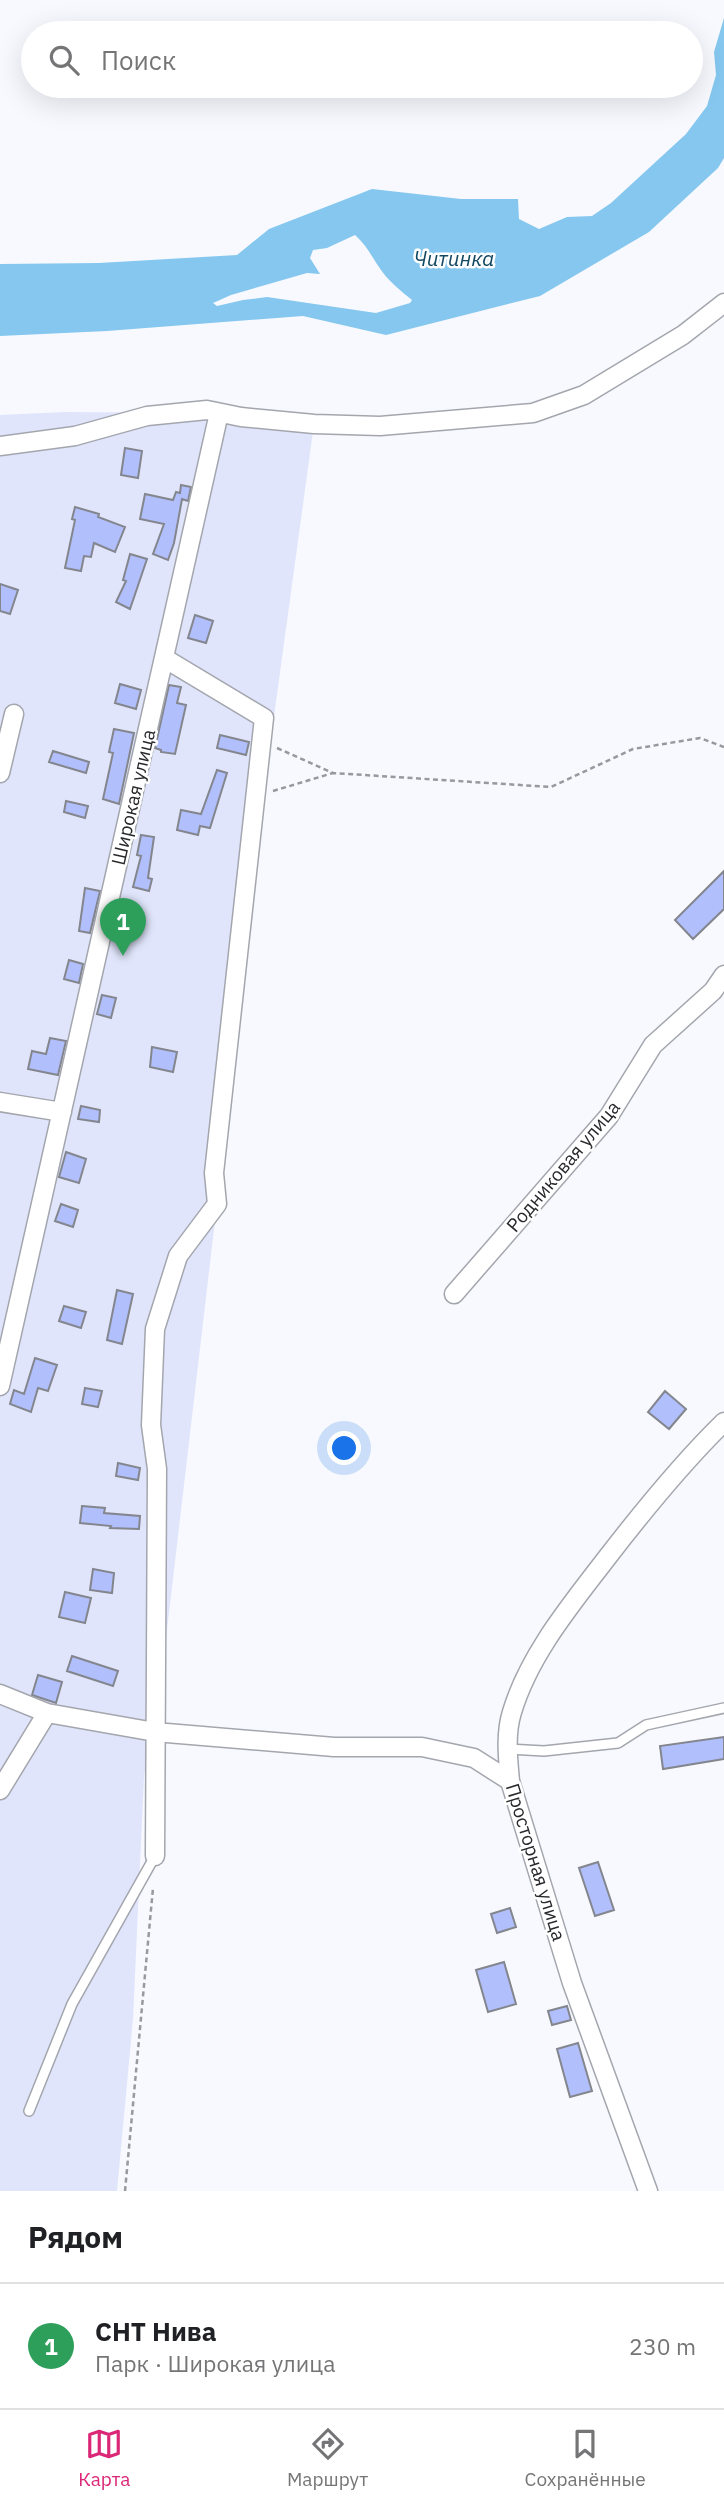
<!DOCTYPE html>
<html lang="ru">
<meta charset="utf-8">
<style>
:root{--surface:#fff;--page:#f6f6f6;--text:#202124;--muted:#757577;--line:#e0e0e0;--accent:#db2777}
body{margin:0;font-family:"IBM Plex Sans",sans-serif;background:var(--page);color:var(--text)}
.you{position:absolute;left:345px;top:1449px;width:24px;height:24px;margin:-18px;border:5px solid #fff;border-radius:50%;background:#1a73e8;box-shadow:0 0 0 10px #1a73e833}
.badge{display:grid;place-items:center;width:46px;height:46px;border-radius:50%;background:var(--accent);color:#fff;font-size:23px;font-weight:700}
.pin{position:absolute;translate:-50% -58px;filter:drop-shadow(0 2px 4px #0008)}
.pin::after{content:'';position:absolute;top:37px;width:24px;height:21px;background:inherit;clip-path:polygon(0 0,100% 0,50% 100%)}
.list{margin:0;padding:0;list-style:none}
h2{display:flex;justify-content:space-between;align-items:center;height:91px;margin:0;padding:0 28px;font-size:30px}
h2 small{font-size:23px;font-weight:400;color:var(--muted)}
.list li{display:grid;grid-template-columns:46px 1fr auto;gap:21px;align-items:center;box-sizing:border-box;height:126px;padding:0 28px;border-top:2px solid var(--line)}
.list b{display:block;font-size:26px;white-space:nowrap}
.list p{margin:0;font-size:23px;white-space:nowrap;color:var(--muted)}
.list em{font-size:23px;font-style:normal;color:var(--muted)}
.icon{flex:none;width:38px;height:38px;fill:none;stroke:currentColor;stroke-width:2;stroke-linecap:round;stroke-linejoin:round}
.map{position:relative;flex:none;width:724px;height:2191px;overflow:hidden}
.search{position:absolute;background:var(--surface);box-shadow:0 7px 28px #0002;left:21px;right:21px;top:21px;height:77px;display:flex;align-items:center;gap:18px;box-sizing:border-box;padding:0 24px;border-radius:38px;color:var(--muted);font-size:26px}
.sheet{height:217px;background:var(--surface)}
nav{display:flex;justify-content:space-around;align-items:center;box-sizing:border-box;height:98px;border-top:2px solid var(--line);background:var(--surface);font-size:19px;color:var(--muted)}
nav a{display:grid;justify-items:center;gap:4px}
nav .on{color:var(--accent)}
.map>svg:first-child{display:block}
</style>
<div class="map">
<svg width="724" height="2191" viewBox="0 0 724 2191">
<rect width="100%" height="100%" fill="#f7f9fe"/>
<path fill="#e0e5fb" d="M65,412L219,413L314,424L275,709L155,1732L150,1731L144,1777L133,2019L117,2191H0V415Z"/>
<path fill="#85c7ef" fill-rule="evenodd" d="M724,18V158L718,168L649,232L540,296L386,335L303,316L107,331L0,336V264L99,263L237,255L269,229L372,189L461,199H518L519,219L539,229L567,217L592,216L611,203L686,134L707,106L716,75L714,52ZM355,235C368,247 370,254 379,267C387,280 401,291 412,300L410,303L376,313L267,297L243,300L217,306L213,303L231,295L307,273L320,274L310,258L313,250L327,248Z"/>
<path fill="#b1bffc" stroke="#84868e" stroke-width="2" d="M125,448L142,451L138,478L121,475Z
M181,485L191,487L188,501L182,499L174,543L168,560L153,554L164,524L140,519L145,494L173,500L176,492L180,493Z
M75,507L99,514L98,517L125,527L115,552L94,543L91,557L84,556L81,571L65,568L75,520L72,519Z
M130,554L147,559L130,609L116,602L126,581L123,580Z
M0,584L18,590L10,614L0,611Z
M195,615L213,621L206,643L188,638Z
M120,684L141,690L136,709L115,703Z
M169,685L181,687L177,703L186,705L175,754L161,752V750L155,748Z
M114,729L134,733L119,804L103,799L113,753L109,752Z
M220,735L249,742L246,755L217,748Z
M53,751L89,762L86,773L49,762Z
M217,770L227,773L210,828L200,826L198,835L177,830L181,810L201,814Z
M66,801L88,806L85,818L64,812Z
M141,835L154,837L148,878L152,879L149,891L133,887L141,856L137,855Z
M724,871V909L693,939L675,920Z
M85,888L100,891L90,933L79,931Z
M69,960L83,964L79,983L64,979Z
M102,995L116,998L111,1018L97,1014Z
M50,1038L66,1041L58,1075L28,1069L32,1051L46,1054Z
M152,1047L177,1052L173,1072L150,1067Z
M81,1106L100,1110L99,1122L78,1119Z
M66,1152L86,1159L79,1183L59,1177Z
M61,1204L78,1210L73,1227L55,1221Z
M117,1290L133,1294L122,1344L107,1340Z
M64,1306L86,1312L81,1328L59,1321Z
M35,1358L57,1365L48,1391L38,1388L31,1412L10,1404L14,1390L24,1394Z
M85,1388L102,1391L98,1407L82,1404Z
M665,1391L686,1409L669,1429L648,1412Z
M118,1463L140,1468L138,1480L116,1476Z
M82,1506L105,1508L104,1513L140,1516L139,1529L110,1528L111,1526L80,1523Z
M93,1569L114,1573L112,1593L90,1590Z
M65,1592L91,1598L85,1623L59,1617Z
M72,1656L118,1671L113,1686L67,1671Z
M38,1675L62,1682L56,1703L32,1695Z
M724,1737V1759L663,1769L660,1746Z
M598,1862L614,1910L595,1916L579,1868Z
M510,1908L516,1927L497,1933L491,1914Z
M504,1962L516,2004L488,2012L476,1970Z
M567,2006L571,2020L552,2025L548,2011Z
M578,2043L592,2091L570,2097L557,2049Z"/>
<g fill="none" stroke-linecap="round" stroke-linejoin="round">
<defs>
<path id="service" d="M507,1749L544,1751L618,1743L646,1725L724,1708
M29,2111L72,2004L155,1856"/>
<path id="minor" d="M0,446L75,436L147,416L207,410L241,417L314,424L380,426L533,413L584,395L683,335L724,303
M0,773L14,714
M0,1102L62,1112
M454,1294L609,1116L653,1045L713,991L724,975
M0,1386L219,413
M0,1694L47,1713L155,1732L334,1747H422L474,1758L510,1781
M0,1790L47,1713
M155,1856L157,1469L151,1425L155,1329L178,1256L217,1204L214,1173L264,718L164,658
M648,2191L572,1983L510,1781C508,1759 505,1734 512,1712C529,1655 570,1606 606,1559C643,1511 681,1464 724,1422"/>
</defs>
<use href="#service" stroke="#a4a6ae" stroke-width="12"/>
<use href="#minor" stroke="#a4a6ae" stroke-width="21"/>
<path stroke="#97999d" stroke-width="2.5" stroke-dasharray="5 3.5" stroke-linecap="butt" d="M277,748L333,773L551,787L633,749L700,738L724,747
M273,791L333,773
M125,2191L153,1888"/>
<use href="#service" stroke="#fff" stroke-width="9"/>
<use href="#minor" stroke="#fff" stroke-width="18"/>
</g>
<g text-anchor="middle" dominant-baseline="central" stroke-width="5" stroke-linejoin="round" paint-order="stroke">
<g font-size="19" fill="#28292c" stroke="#fff">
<text transform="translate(133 797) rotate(-77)">Широкая улица</text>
<text transform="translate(563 1166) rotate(-50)">Родниковая улица</text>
<text transform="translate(536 1862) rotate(73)">Просторная улица</text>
</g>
<g font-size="21" font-style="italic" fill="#124762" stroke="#fff">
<text x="454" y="258">Читинка</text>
</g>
</g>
</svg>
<div class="you"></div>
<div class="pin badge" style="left:123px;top:956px;background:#2e9e5b">1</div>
<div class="search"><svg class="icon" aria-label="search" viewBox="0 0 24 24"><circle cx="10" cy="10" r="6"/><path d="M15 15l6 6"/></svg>Поиск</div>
</div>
<section class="sheet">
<h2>Рядом<small></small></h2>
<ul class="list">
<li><span class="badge" style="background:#2e9e5b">1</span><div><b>СНТ Нива</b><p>Парк · Широкая улица</p></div><em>230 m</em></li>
</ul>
</section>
<nav>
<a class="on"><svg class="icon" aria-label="map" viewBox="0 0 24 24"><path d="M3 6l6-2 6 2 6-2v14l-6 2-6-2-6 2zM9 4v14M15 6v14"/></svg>Карта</a>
<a><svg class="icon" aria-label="directions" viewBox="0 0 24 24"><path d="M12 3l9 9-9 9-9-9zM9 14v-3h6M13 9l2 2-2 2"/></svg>Маршрут</a>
<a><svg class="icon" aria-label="saved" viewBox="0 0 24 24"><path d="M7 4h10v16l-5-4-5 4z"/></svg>Сохранённые</a>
</nav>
